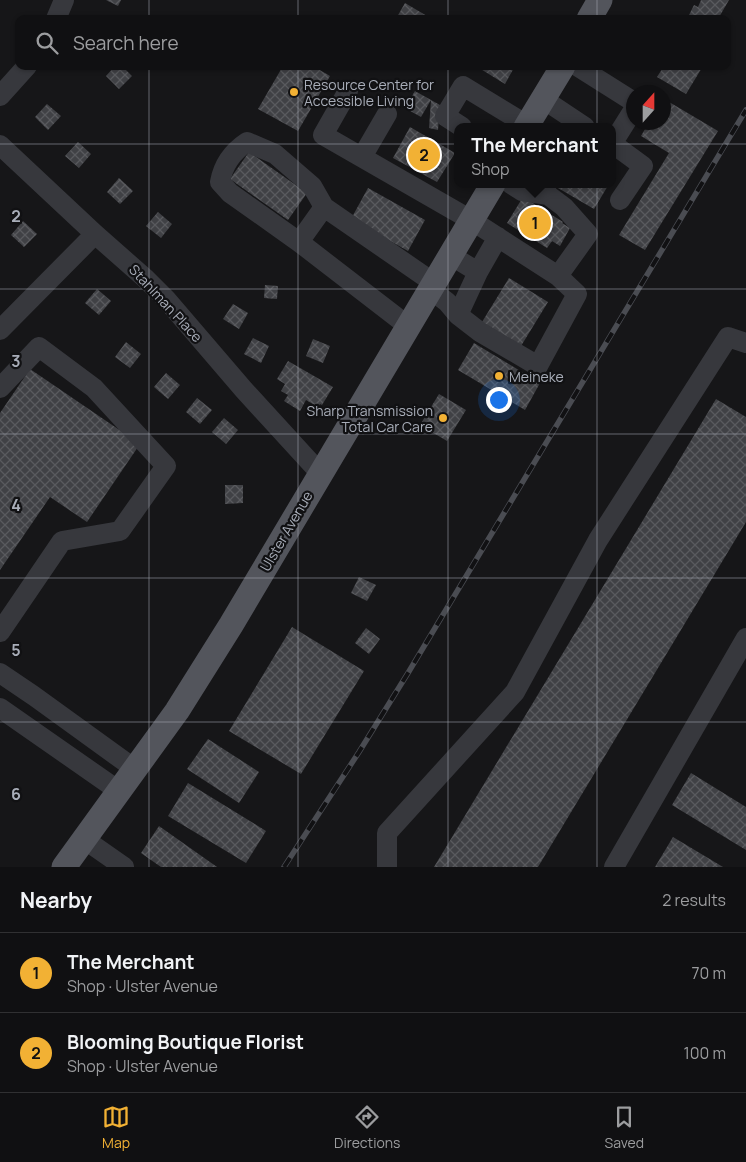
<!DOCTYPE html>
<meta charset="utf-8">
<style>
:root{--surface:#101012;--page:#1e1e20;--text:#f1f3f6;--muted:#9c9d9f;--line:#303032;--accent:#f2b134}
body{margin:0;font-family:Manrope,sans-serif;background:var(--page);color:var(--text)}
.compass{position:absolute;left:626px;top:85px;width:45px;height:45px;border-radius:50%;background:var(--surface);box-shadow:0 1px 4px #0004;rotate:21deg}
.you{position:absolute;left:498px;top:399px;width:18px;height:18px;margin:-12px;border:4px solid #fff;border-radius:50%;background:#1a73e8;box-shadow:0 0 0 8px #1a73e833}
.badge{display:grid;place-items:center;width:32px;height:32px;border-radius:50%;background:var(--accent);color:#111;font-size:16px;font-weight:700}
.pin{position:absolute;translate:-50% -50%;border:2px solid #fff;box-shadow:0 1px 5px #0006}
.popup{position:absolute;left:454px;top:123px;width:162px;height:65px;box-sizing:border-box;display:grid;place-content:center;border-radius:10px;background:var(--surface);filter:drop-shadow(0 1px 4px #0005);font-size:16px;white-space:nowrap;color:var(--muted)}
.popup b{font-size:19px;color:var(--text)}
.popup::after{content:'';position:absolute;left:50%;top:100%;margin-left:-10px;border:10px solid transparent;border-top-color:var(--surface)}
.list{margin:0;padding:0;list-style:none}
h2{display:flex;justify-content:space-between;align-items:center;height:65px;margin:0;padding:0 20px;font-size:21px}
h2 small{font-size:16px;font-weight:400;color:var(--muted)}
.list li{display:grid;grid-template-columns:32px 1fr auto;gap:15px;align-items:center;box-sizing:border-box;height:80px;padding:0 20px;border-top:1px solid var(--line)}
.list b{display:block;font-size:19px;white-space:nowrap}
.list p{margin:0;font-size:16px;white-space:nowrap;color:var(--muted)}
.list em{font-size:16px;font-style:normal;color:var(--muted)}
.icon{flex:none;width:28px;height:28px;fill:none;stroke:currentColor;stroke-width:2;stroke-linecap:round;stroke-linejoin:round}
.map{position:relative;flex:none;width:746px;height:867px;overflow:hidden}
.search{position:absolute;background:var(--surface);box-shadow:0 1px 4px #0004;left:15px;right:15px;top:15px;height:55px;display:flex;align-items:center;gap:12px;box-sizing:border-box;padding:0 18px;border-radius:10px;color:var(--muted);font-size:19px}
.sheet{height:225px;background:var(--surface)}
nav{display:flex;justify-content:space-around;align-items:center;box-sizing:border-box;height:70px;border-top:1px solid var(--line);background:var(--surface);font-size:14px;color:var(--muted)}
nav a{display:grid;justify-items:center;gap:2px}
nav .on{color:var(--accent)}
.map>svg:first-child{display:block}
</style>
<div class="map">
<svg width="746" height="867" viewBox="0 0 746 867">
<defs>
<pattern id="building-cross-hatch" width="8" height="8" patternUnits="userSpaceOnUse" patternTransform="scale(1.25)"><rect width="8" height="8" fill="#404145"/><path d="M0 0l8 8M0 8l8-8" fill="none" stroke="#595a5e"/></pattern>
</defs>
<rect width="100%" height="100%" fill="#161618"/>
<path fill="url(#building-cross-hatch)" d="M106,0H121L118,6Z
M701,0H729L718,19H692L688,17L694,5L698,7Z
M405,3L432,19H401L397,17Z
M115,66H122L132,76L119,89L106,76Z
M283,66H313L330,76L298,131L258,109Z
M480,66H515L505,84L479,68Z
M664,66H703L686,94L657,77Z
M415,91L431,100L421,117L405,108Z
M664,99L718,131L645,250L619,235L669,153L641,136L649,122H664Z
M431,100L440,105L438,130L429,128Z
M47,104L61,116L48,130L35,117Z
M410,127L455,153L437,182L393,158Z
M78,142L91,154L79,168L65,156Z
M249,152L307,193L288,220L230,179Z
M119,178L133,191L120,204L107,192Z
M561,184H609L594,209L558,188Z
M368,188L425,220L408,251L351,219Z
M523,197L563,222L562,223L570,228L560,246L552,241L547,248L507,223Z
M158,212L172,224L161,238L146,226Z
M23,221L37,234L24,247L11,235Z
M509,278L548,302L521,346L482,322Z
M265,285L278,286L277,299L264,298Z
M97,289L111,301L99,315L85,303Z
M233,304L248,313L239,329L223,319Z
M253,338L269,346L261,363L244,354Z
M313,339L330,346L323,363L306,356Z
M126,342L141,354L130,368L115,357Z
M474,343L540,383L525,410L458,370Z
M288,361L333,387L322,405L320,404L318,407L306,400L300,411L284,401L288,395L281,391L285,384L277,379Z
M30,369L140,444L87,522L50,497L0,570V413Z
M166,373L180,385L168,399L154,387Z
M439,394L466,410L447,441L420,425Z
M197,398L212,410L200,424L186,412Z
M716,399L746,417V522L538,867H434Z
M224,418L238,430L226,444L212,432Z
M225,485H243V503L225,504Z
M359,577L376,585L367,601L351,593Z
M292,627L364,671L301,774L229,731Z
M366,628L380,639L369,654L355,643Z
M208,739L259,772L239,803L187,769Z
M691,773L746,807V850L672,805Z
M188,783L266,831L246,863L168,816Z
M159,826L217,867H161L141,853Z
M673,837L723,867H655Z"/>
<g fill="none" stroke-linecap="round" stroke-linejoin="round">
<path stroke="#37383d" stroke-width="20" d="M56,19L64,0
M577,66L634,102
M348,91L323,135L471,220L558,276L588,234L564,207L548,195L543,184
M0,96L27,66
M543,99L585,127
M462,127L445,116L463,86L527,125
M612,144L634,109
M613,144L643,166L620,200
M0,145L95,234L146,279L166,299L244,390L320,473
M362,157L387,114
M511,184L522,191L548,195
M324,207L299,242L408,326
M299,242L230,193L220,182C223,165 232,152 247,142L275,154L312,186L324,207L434,283
M450,255L478,272L458,315
M478,272L498,237
M430,289L447,302L458,315L480,332L538,366L577,294L558,276
M0,330L95,234
M0,388L39,347L94,388L166,466L120,531L62,541L0,632
M0,673L34,696L135,769
M0,708L119,791
M84,839L124,867
M387,867V833L515,692L598,540L728,337L746,343
M614,867L746,638"/>
<path stroke="#53555c" stroke-width="25" d="M589,19L600,0
M526,127L563,66
M64,867L177,711L231,625L493,184"/>
<defs>
<path id="rail" d="M284,867L359,752L408,673L746,110"/>
</defs>
<use href="#rail" stroke="#4a4c52" stroke-width="5.5"/>
<use href="#rail" stroke="#111113" stroke-width="4" stroke-dasharray="11" stroke-linecap="butt"/>
</g>
<path fill="none" stroke="#a8adb8" stroke-width="1" stroke-opacity="0.55" d="M149,0V19M298,0V19M448,0V19M597,0V19M149,66V867M298,66V867M448,66V867M597,66V867M0,144H746M0,289H746M0,434H746M0,578H746M0,722H746"/>
<g fill="#f2b134" stroke="#111113" stroke-width="2">
<circle cx="294" cy="92" r="5"/>
<circle cx="499" cy="376" r="5"/>
<circle cx="443" cy="418" r="5"/>
</g>
<g text-anchor="middle" dominant-baseline="central" stroke-width="4.5" stroke-linejoin="round" paint-order="stroke">
<g font-size="14" fill="#a8adb8" stroke="#111113" text-anchor="start">
<text x="304" y="84">Resource Center for<tspan x="304" dy="16">Accessible Living</tspan></text>
<text x="509" y="376">Meineke</text>
<text x="433" y="410" text-anchor="end">Sharp Transmission<tspan x="433" dy="16">Total Car Care</tspan></text>
</g>
<g font-size="14" fill="#a8adb8" stroke="#111113">
<text transform="translate(166 303) rotate(47)">Stahlman Place</text>
<text transform="translate(286 531) rotate(-60)">Ulster Avenue</text>
</g>
</g>
<g font-size="16" text-anchor="middle" font-weight="bold" fill="#a8adb8" stroke="#111113" stroke-width="4.5" stroke-linejoin="round" paint-order="stroke">
<text x="16" y="222">2</text>
<text x="16" y="367">3</text>
<text x="16" y="511">4</text>
<text x="16" y="656">5</text>
<text x="16" y="800">6</text>
</g>
</svg>
<svg class="compass" viewBox="-18 -18 36 36"><path d="M0-13l5 13h-10z" fill="#e53935"/><path d="M0 13l5-13h-10z" fill="#9c9d9f"/></svg>
<div class="you"></div>
<div class="pin badge" style="left:535px;top:223px">1</div>
<div class="popup"><b>The Merchant</b>Shop</div>
<div class="pin badge" style="left:424px;top:155px">2</div>
<div class="search"><svg class="icon" aria-label="search" viewBox="0 0 24 24"><circle cx="10" cy="10" r="6"/><path d="M15 15l6 6"/></svg>Search here</div>
</div>
<section class="sheet">
<h2>Nearby<small>2 results</small></h2>
<ul class="list">
<li><span class="badge">1</span><div><b>The Merchant</b><p>Shop · Ulster Avenue</p></div><em>70 m</em></li>
<li><span class="badge">2</span><div><b>Blooming Boutique Florist</b><p>Shop · Ulster Avenue</p></div><em>100 m</em></li>
</ul>
</section>
<nav>
<a class="on"><svg class="icon" aria-label="map" viewBox="0 0 24 24"><path d="M3 6l6-2 6 2 6-2v14l-6 2-6-2-6 2zM9 4v14M15 6v14"/></svg>Map</a>
<a><svg class="icon" aria-label="directions" viewBox="0 0 24 24"><path d="M12 3l9 9-9 9-9-9zM9 14v-3h6M13 9l2 2-2 2"/></svg>Directions</a>
<a><svg class="icon" aria-label="saved" viewBox="0 0 24 24"><path d="M7 4h10v16l-5-4-5 4z"/></svg>Saved</a>
</nav>
